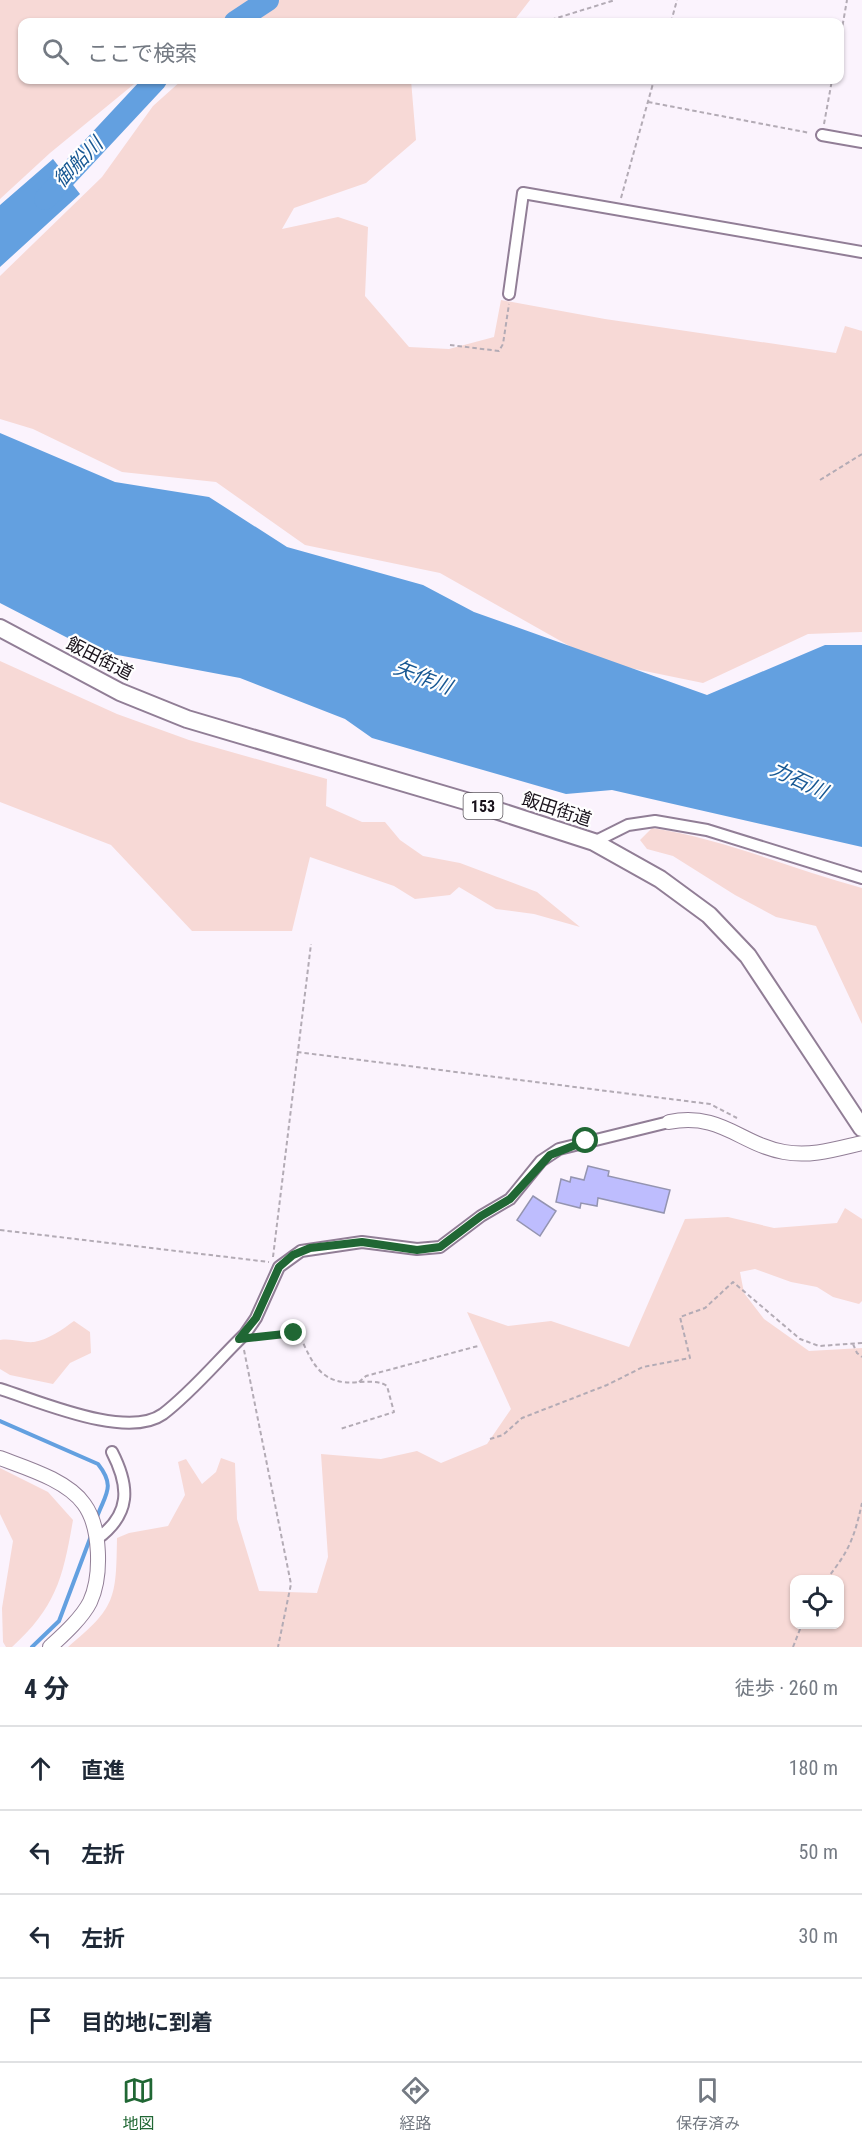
<!DOCTYPE html>
<html lang="ja">
<meta charset="utf-8">
<style>
:root{--surface:#fff;--page:#f2f2f3;--text:#1f2937;--muted:#747a83;--line:#e0e1e3;--accent:#206734}
body{margin:0;font-family:"Roboto Condensed","Noto Sans JP",sans-serif;background:var(--page);color:var(--text)}
.controls{position:absolute;right:18px;bottom:18px;display:grid;overflow:hidden;border-radius:12px;box-shadow:0 2px 4px #0004}
.controls button{width:54px;height:54px;display:grid;place-items:center;padding:0;border:0;border-bottom:2px solid var(--line);background:var(--surface);color:var(--text);font:30px sans-serif}
.stop{position:absolute;width:18px;height:18px;margin:-14px;border:4px solid #206734;border-radius:50%;background:#fff}
.stop.end{background:#206734;border-color:#fff;box-shadow:0 2px 6px #0008}
.list{margin:0;padding:0;list-style:none}
h2{display:flex;justify-content:space-between;align-items:center;height:78px;margin:0;padding:0 24px;font-size:26px}
h2 small{font-size:20px;font-weight:400;color:var(--muted)}
.list li{display:grid;grid-template-columns:39px 1fr auto;gap:18px;align-items:center;box-sizing:border-box;height:84px;padding:0 24px;border-top:2px solid var(--line)}
.list b{display:block;font-size:22px;white-space:nowrap}
.list em{font-size:20px;font-style:normal;color:var(--muted)}
.icon{flex:none;width:33px;height:33px;fill:none;stroke:currentColor;stroke-width:2;stroke-linecap:round;stroke-linejoin:round}
.map{position:relative;flex:none;width:862px;height:1647px;overflow:hidden}
.search{position:absolute;background:var(--surface);box-shadow:0 2px 4px #0004;left:18px;right:18px;top:18px;height:66px;display:flex;align-items:center;gap:15px;box-sizing:border-box;padding:0 21px;border-radius:12px;color:var(--muted);font-size:22px}
.sheet{height:414px;background:var(--surface)}
nav{display:flex;justify-content:space-around;align-items:center;box-sizing:border-box;height:84px;border-top:2px solid var(--line);background:var(--surface);font-size:16px;color:var(--muted)}
nav a{display:grid;justify-items:center;gap:3px}
nav .on{color:var(--accent)}
.map>svg:first-child{display:block}
</style>
<div class="map">
<svg width="862" height="1647" viewBox="0 0 862 1647">
<rect width="100%" height="100%" fill="#fbf3fd"/>
<path fill="#f7d9d6" fill-rule="evenodd" d="M0,0H530L513,22H215L211,20L208,22H22V80H139L50,153L0,199Z
M182,80H411L416,140L366,183L294,208L282,229L338,217L368,227L365,296L409,347L449,349L494,337L501,300L605,319L836,353L845,326L862,331V632L808,634L703,683L596,661L440,573L305,545L216,482L122,472L33,429L0,419V276L102,177L153,106Z
M0,661L117,714L189,740L327,779L326,806L362,822H385L400,840L423,856L460,863L537,892L580,927L534,914L496,909L459,887L450,895L415,899L394,886L310,857L292,931H192L111,845L0,802Z
M652,828C724,839 792,869 862,888V1024L816,926L776,917L735,895L673,856L647,849L640,840Z
M845,1208L862,1219V1301L859,1304L833,1297L817,1287L791,1282L755,1269L740,1272L744,1293L764,1319L809,1351L862,1348V1647H68C116,1607 116,1599 117,1538L129,1533L168,1526L185,1495L178,1462L186,1459L202,1484L216,1472L221,1458L235,1463L237,1519L259,1591L317,1593L328,1557L321,1454L381,1459L417,1451L441,1463L487,1444L511,1409L467,1312L508,1326L551,1321L629,1347L685,1219L728,1217L774,1228L837,1223ZM794,1580H840V1624H794Z
M74,1321L90,1332L91,1353L70,1363L53,1384L10,1375L0,1369V1340C12,1338 23,1343 34,1342C48,1340 63,1329 74,1321Z
M0,1468L48,1492L73,1520C63,1578 56,1607 12,1647H6L3,1642L2,1608L13,1541L0,1514Z"/>
<path fill="#63a0e0" d="M53,159L80,194L0,267V205Z
M0,433L115,482L209,497L287,547L423,585L474,612L707,695L825,645H862V847L612,790L566,794L372,738L345,719L240,678L91,650L0,603Z"/>
<g fill="none" stroke-linecap="round" stroke-linejoin="round">
<path stroke="#63a0e0" stroke-width="4" d="M0,1421L98,1464C117,1488 104,1495 96,1520
M32,1647L59,1621L91,1536"/>
<path stroke="#63a0e0" stroke-width="22" d="M235,22L268,0
M45,199L156,80"/>
</g>
<path fill="#bebdfe" stroke="#9494b0" stroke-width="1.5" d="M588,1166L609,1171L608,1176L670,1190L664,1213L598,1198L597,1206L581,1203L580,1208L556,1202L561,1179L570,1182L571,1177L584,1180Z
M533,1196L556,1211L540,1236L517,1220Z"/>
<g fill="none" stroke-linecap="round" stroke-linejoin="round">
<defs>
<path id="minor" d="M822,135L862,142
M509,294L523,193L862,252
M594,842L628,825L655,821L707,830L862,878
M0,1389C39,1401 127,1440 163,1414C193,1391 218,1360 245,1334L256,1318L279,1267L301,1251L362,1242L417,1249L440,1247L481,1216L510,1199L541,1161L559,1149L669,1122
M97,1539C131,1514 130,1487 112,1452"/>
<path id="tertiary" d="M669,1122C721,1112 740,1144 784,1152C811,1157 836,1149 862,1143
M0,1458C26,1468 67,1480 84,1504C101,1527 102,1576 90,1602C82,1618 63,1635 50,1647"/>
<path id="trunk" d="M0,628L120,692L187,719L486,807L594,842L660,879L709,915L748,956L862,1128"/>
</defs>
<use href="#minor" stroke="#917e96" stroke-width="14"/>
<use href="#tertiary" stroke="#917e96" stroke-width="16"/>
<use href="#trunk" stroke="#917e96" stroke-width="20"/>
<path stroke="#b3abb5" stroke-width="2" stroke-dasharray="4.5 3" stroke-linecap="butt" d="M544,22L615,0
M671,22L677,0
M840,40L847,0
M648,102L810,133
M824,124L832,80
M621,198L654,80
M450,345L499,351L503,344L509,304
M820,480L862,454
M297,1052L710,1104L737,1118
M0,1230L269,1262
M273,1257L311,944
M257,1338L294,1333L300,1336C313,1365 322,1386 359,1382C368,1382 378,1380 387,1386L394,1412L340,1429
M853,1344L857,1353L862,1357
M244,1350L291,1584L278,1647
M359,1382L366,1376L478,1346
M490,1439L503,1435L522,1418L607,1385L643,1367L690,1358L680,1317L705,1308L733,1282L800,1339L819,1346L862,1343
M826,1580C849,1551 854,1539 862,1503
M793,1647L802,1624"/>
<use href="#minor" stroke="#fff" stroke-width="10"/>
<use href="#tertiary" stroke="#fff" stroke-width="14"/>
<use href="#trunk" stroke="#fff" stroke-width="16"/>
</g>
<g fill="none" stroke-linecap="round" stroke-linejoin="round">
<path stroke="#206734" stroke-width="8" d="M294,1333L239,1339L256,1318L279,1267L293,1255L310,1248L362,1242L417,1250L440,1247L481,1216L510,1199L550,1155L586,1141"/>
</g>
<g text-anchor="middle" dominant-baseline="central" stroke-width="4.5" stroke-linejoin="round" paint-order="stroke">
<rect fill="#fff" stroke="#5e595f" stroke-width="1.5" x="463.5" y="793" width="39" height="26" rx="4.5"/>
<g font-size="16" font-weight="bold" fill="#19121b">
<text x="483" y="806">153</text>
</g>
<g font-size="18" fill="#19121b" stroke="#fff">
<text transform="translate(100 658) rotate(27)">飯田街道</text>
<text transform="translate(557 809) rotate(18)">飯田街道</text>
</g>
<g font-size="20" font-style="italic" fill="#185893" stroke="#fff">
<text transform="translate(78 162) rotate(-46)">御船川</text>
<text transform="translate(423 677) rotate(21)">矢作川</text>
<text transform="translate(799 780) rotate(25)">力石川</text>
</g>
</g>
</svg>
<div class="controls">
<button><svg class="icon" aria-label="locate" viewBox="0 0 24 24"><circle cx="12" cy="12" r="6"/><path d="M12 2v4M12 18v4M2 12h4M18 12h4"/></svg></button>
</div>
<div class="stop" style="left:586px;top:1141px"></div>
<div class="stop end" style="left:294px;top:1333px"></div>
<div class="search"><svg class="icon" aria-label="search" viewBox="0 0 24 24"><circle cx="10" cy="10" r="6"/><path d="M15 15l6 6"/></svg>ここで検索</div>
</div>
<section class="sheet">
<h2>4 分<small>徒歩 · 260 m</small></h2>
<ul class="list">
<li><svg class="icon" aria-label="ahead" viewBox="0 0 24 24"><path d="M12 20V5M6 11l6-6 6 6"/></svg><div><b>直進</b></div><em>180 m</em></li>
<li><svg class="icon" aria-label="left" viewBox="0 0 24 24"><path d="M17 20v-9H6M10 6l-5 5 5 5"/></svg><div><b>左折</b></div><em>50 m</em></li>
<li><svg class="icon" aria-label="left" viewBox="0 0 24 24"><path d="M17 20v-9H6M10 6l-5 5 5 5"/></svg><div><b>左折</b></div><em>30 m</em></li>
<li><svg class="icon" aria-label="arrive" viewBox="0 0 24 24"><path d="M6 21V4h12l-3 4 3 4H6"/></svg><div><b>目的地に到着</b></div></li>
</ul>
</section>
<nav>
<a class="on"><svg class="icon" aria-label="map" viewBox="0 0 24 24"><path d="M3 6l6-2 6 2 6-2v14l-6 2-6-2-6 2zM9 4v14M15 6v14"/></svg>地図</a>
<a><svg class="icon" aria-label="directions" viewBox="0 0 24 24"><path d="M12 3l9 9-9 9-9-9zM9 14v-3h6M13 9l2 2-2 2"/></svg>経路</a>
<a><svg class="icon" aria-label="saved" viewBox="0 0 24 24"><path d="M7 4h10v16l-5-4-5 4z"/></svg>保存済み</a>
</nav>
